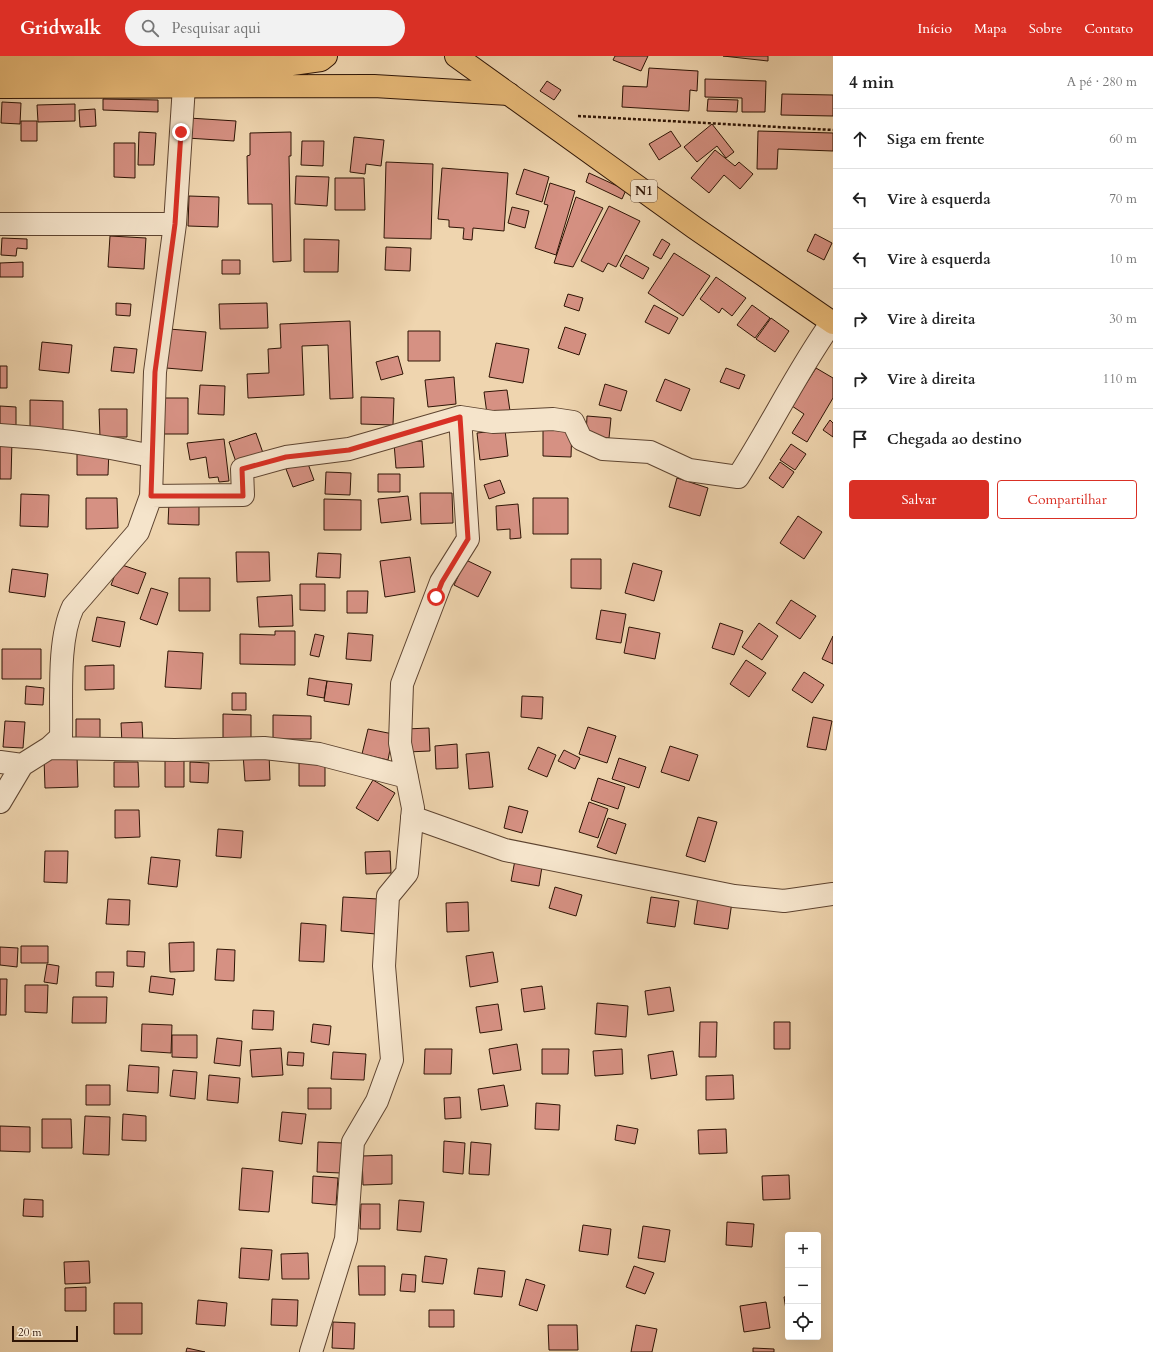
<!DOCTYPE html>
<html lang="pt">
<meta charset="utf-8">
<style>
:root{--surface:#fff;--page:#f2f2f2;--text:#222;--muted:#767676;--line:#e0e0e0;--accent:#d93025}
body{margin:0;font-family:Cardo,serif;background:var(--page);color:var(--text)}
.controls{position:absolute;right:12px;bottom:12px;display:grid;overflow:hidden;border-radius:4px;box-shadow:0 4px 16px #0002}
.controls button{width:36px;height:36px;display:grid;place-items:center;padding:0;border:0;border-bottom:1px solid var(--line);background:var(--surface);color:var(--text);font:20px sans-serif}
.scale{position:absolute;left:12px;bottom:10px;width:66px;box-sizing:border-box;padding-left:4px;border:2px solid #2e1405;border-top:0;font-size:11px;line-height:14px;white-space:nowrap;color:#2e1405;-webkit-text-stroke:3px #f5e4cb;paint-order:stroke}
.stop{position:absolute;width:12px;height:12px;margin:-9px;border:3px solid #d93025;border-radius:50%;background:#fff}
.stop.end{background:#d93025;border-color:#fff;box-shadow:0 1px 4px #0008}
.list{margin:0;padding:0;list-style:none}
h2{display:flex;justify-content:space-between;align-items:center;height:52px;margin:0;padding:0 16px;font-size:17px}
h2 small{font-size:13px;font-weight:400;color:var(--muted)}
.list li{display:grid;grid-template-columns:26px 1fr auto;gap:12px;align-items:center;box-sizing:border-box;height:60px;padding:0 16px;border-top:1px solid var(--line)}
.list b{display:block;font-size:15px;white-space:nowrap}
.list em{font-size:13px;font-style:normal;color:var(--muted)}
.actions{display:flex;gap:8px;padding:12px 16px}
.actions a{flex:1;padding:9px 0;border:1px solid var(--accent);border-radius:4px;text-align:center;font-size:14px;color:var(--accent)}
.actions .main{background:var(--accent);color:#fff}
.icon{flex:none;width:22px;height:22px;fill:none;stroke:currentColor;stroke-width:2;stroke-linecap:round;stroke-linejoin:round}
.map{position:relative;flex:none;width:833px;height:1296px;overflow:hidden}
header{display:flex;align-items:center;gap:24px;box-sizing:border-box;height:56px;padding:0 20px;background:var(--accent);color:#fff}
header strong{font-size:19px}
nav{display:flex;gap:22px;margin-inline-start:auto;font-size:14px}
.search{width:280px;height:36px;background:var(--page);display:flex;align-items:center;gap:10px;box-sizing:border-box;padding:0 14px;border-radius:22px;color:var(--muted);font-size:15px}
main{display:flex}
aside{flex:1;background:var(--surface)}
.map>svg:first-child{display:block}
</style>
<header>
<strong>Gridwalk</strong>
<div class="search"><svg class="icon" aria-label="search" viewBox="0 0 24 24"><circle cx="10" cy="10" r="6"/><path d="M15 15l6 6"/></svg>Pesquisar aqui</div>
<nav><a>Início</a><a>Mapa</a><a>Sobre</a><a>Contato</a></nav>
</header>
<main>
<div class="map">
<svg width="833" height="1296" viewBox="0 0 833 1296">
<rect width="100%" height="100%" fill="#efd5af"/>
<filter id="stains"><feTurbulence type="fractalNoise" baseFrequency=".005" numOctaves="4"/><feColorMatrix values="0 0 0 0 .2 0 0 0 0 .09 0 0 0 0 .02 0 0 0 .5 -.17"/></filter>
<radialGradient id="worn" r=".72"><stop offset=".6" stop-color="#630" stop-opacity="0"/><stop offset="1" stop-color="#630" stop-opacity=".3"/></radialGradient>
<path fill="#d69183" stroke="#2e1405" d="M615,0H648L641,15L613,4Z
M723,0H768V5Z
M649,12L698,15L697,35L690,34L689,55L622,51L623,30L647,31Z
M705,23L766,25L765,56H742V42L705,41Z
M547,25L561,34L554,44L540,35Z
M782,38L833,39V60L781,59Z
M103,43L158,44V56L103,54Z
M708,43L738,44L737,56L707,55Z
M2,46L21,47L20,68L1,67Z
M75,48V65L38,66L37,49Z
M95,53L96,70L80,71L79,54Z
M189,62L236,65L234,85L187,82Z
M21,65H37V85H21Z
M712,68L734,96L726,102L717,90L697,106L684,91Z
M671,75L681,90L659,104L649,88Z
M758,75L833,77V95L778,93L777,113H757Z
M139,76L156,77L154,109H138Z
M291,76V100H289L291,205L273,206L272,148H248L247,100L250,99V77Z
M354,81L384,84L381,110L366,108L365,118L350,116Z
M302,85H324L323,110L301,109Z
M114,87H135V122L114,121Z
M715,94L735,110L739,106L753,118L740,133L724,119L709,137L691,122Z
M386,106L433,108L431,183L384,182Z
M442,112L508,117L504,175L473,172L472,184L463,183L464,172L449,171V164L438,163Z
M524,113L549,121L542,146L516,138Z
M589,117L626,134L622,143L586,126Z
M296,120L329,121L327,150L295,148Z
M335,122H364L365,154H335Z
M550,127L575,135L556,199L535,192L548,149L544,148Z
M189,140L219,141L218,171L188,170Z
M576,141L603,152L573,211L554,207Z
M609,150L640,165L616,211L608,207L603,216L581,205Z
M512,151L529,155L525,172L508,167Z
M815,178L832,187L824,204L807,195Z
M110,180L146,182L144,213L108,211Z
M2,182L27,183V193L17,192L16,200L1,199Z
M304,183L339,184L338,216H304Z
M662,183L670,188L661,203L653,199Z
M386,191L411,192L410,215L385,214Z
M674,197L710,220L683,260L648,237Z
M626,199L649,212L643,223L620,210Z
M222,204H240V218H222Z
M23,206V221H0V207Z
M716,221L746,242L732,260L722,252L719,257L700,243Z
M568,238L583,242L579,255L564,250Z
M116,247L131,248L130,260L116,259Z
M267,247L268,272L220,273L219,248Z
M654,249L678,262L669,278L645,266Z
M752,249L770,262L755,282L737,269Z
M771,262L789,275L775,296L756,283Z
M350,265L353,342L330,343L328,289L302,290L304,339L248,342L247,318L269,317L268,293L281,292L280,268Z
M565,271L586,278L579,299L558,292Z
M169,273L206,276L202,315L166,312Z
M408,275H440V305H408Z
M42,286L72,289L69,317L39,314Z
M496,287L529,293L523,327L489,321Z
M114,291L137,293L134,317L111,315Z
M398,300L403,318L381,324L376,306Z
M0,310H7V332H0Z
M726,312L745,319L739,333L720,326Z
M816,312L833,322V342L807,386L792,377L804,358L792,350Z
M454,321L456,348L428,351L425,324Z
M665,323L690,333L681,355L656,345Z
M605,328L627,335L621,355L599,349Z
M200,329L225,330L224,359L198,358Z
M507,334L510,355L487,358L484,336Z
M361,341L394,342L393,369L361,368Z
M162,342H188V378H162Z
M30,344L63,345V378H30Z
M0,350L16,351V374H0Z
M99,353H127V381H100Z
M587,360L611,362L609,382L586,380Z
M830,364L833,367V381L823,374Z
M543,370H572L571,401L543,400Z
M505,374L508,400L480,404L477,377Z
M256,377L263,397L236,406L229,386Z
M224,383L229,425L219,426L218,421L209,422L206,401L190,404L187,387Z
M0,384H12L11,423H0Z
M422,385L424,411L396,412L394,387Z
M791,388L806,398L795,414L780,404Z
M77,392H109L108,419H77Z
M307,405L314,424L293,431L286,413Z
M780,406L794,416L783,432L769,422Z
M326,416L351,417L350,439L325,438Z
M378,418H400V436H378Z
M677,422L708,432L700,460L669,451Z
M500,424L505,437L489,443L484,429Z
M420,437H452L453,467L421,468Z
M21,438L49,439L48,471L20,470Z
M408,440L411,464L381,467L378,443Z
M86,442H117L118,472L86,473Z
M533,442H568V478H533Z
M324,443L361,444V474H324Z
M169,446H199V469L168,468Z
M518,448L521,482L510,483V473L497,474L496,450Z
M798,460L822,476L804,503L780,487Z
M236,496H269L270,525L237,526Z
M318,497L341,498L340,522L316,521Z
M410,501L415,536L385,541L380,505Z
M571,503H601V533L571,532Z
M466,504L491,516L478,541L454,529Z
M633,507L662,515L654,545L625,537Z
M119,508L146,517L138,538L111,529Z
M12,513L48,518L45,541L9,536Z
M179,522H210V555H179Z
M300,528H325V555L300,554Z
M151,532L168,537L157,569L140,563Z
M347,535H368L367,557H347Z
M292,539L293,570L259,571L257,541Z
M791,544L816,560L800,583L776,567Z
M601,554L626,558L621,587L596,583Z
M97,561L125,566L120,591L92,585Z
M720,567L743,575L734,599L712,592Z
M759,567L778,580L762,604L742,591Z
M629,571L660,577L655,603L624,597Z
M275,575H295V609L240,608V578L275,579Z
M348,577L373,579L371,605L346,603Z
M315,578L324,580L319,601L310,599Z
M833,580V608L822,603Z
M2,593H41V623H2Z
M168,595L203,597L201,633L165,631Z
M746,604L766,617L749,641L730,628Z
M114,609V633L85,634V610Z
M804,616L824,629L812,647L792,634Z
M309,622L327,625L324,642L307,639Z
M327,625L352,628L349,649L324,645Z
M26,630L44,632L43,649L25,648Z
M232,637H246V654H232Z
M522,640L543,641L542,663L521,661Z
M223,658L251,659V685H223Z
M273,659L311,660V683H273Z
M813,661L832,665L826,694L807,691Z
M76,663H100V687H76Z
M5,665L25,666L23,692L3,691Z
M142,666L143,687L122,688L121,667Z
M588,671L616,680L607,707L579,698Z
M429,672L430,695L407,696L406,673Z
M368,673L393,678L388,704L362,698Z
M457,688L458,712L436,713L435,690Z
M670,690L698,699L689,725L661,716Z
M538,691L556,699L547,721L528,713Z
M564,694L580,702L575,713L558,705Z
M489,696L493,731L469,733L466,698Z
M269,697L270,724L245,725L243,698Z
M77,700L78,731L45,732L44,702Z
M619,702L646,711L639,732L612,723Z
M165,704H184V731H165Z
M114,706H138L139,731H114Z
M190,706L209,707L208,727L190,726Z
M299,707H325V730H299Z
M598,722L625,731L618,753L591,744Z
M373,724L395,737L378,765L356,752Z
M589,746L608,753L598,782L579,776Z
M509,750L528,755L522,777L504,772Z
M115,754H139L140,781L115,782Z
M698,761L717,766L705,806L686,800Z
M608,762L626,768L616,798L597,791Z
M218,773L243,775L241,802L216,800Z
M45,795H68L67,827L44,826Z
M390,795L391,817L366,818L365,796Z
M516,799L543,804L539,830L511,825Z
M151,801L180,804L177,831L148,828Z
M555,831L582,839L576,860L549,852Z
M343,841L378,843L376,878L341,875Z
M651,841L679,845L675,871L647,867Z
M698,841L732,846L728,873L694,868Z
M108,843L130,844L129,869L106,868Z
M468,846L469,875L447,876L446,847Z
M301,867L326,869L324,906L299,905Z
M194,886V915L170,916L169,887Z
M21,890H48V907H21Z
M0,891L18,892L17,911L0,909Z
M217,893L235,894L234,925L215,924Z
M127,895L145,896L144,911L127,910Z
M493,896L498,926L470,931L466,900Z
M47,908L59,910L57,928L44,926Z
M96,916H114L113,931L96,930Z
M151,920L175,923L173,939L149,936Z
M0,923H7L6,959H0Z
M25,929H48L47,957L25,956Z
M542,930L545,953L524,956L521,933Z
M670,931L674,955L648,959L645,935Z
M73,941H107L106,967H72Z
M597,947L628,950L626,981L595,978Z
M498,948L502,974L480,977L476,951Z
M253,954L274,955L273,974L252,973Z
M700,966H717L716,1001H699Z
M774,966H790V993H774Z
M142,968L172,969L171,997L141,995Z
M313,968L331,970L329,989L311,986Z
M172,979H197V1002L172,1001Z
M217,982L242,985L240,1010L214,1007Z
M517,988L521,1014L493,1018L489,993Z
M281,992L283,1019L252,1021L250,994Z
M425,993H452L451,1018H424Z
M542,993H569L568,1018H542Z
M622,993L623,1018L595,1020L593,995Z
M673,995L677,1019L651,1023L648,999Z
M288,996L304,997L303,1010L287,1009Z
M333,996L366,998L364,1024L331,1023Z
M129,1009L159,1011L158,1037L127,1035Z
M173,1014L197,1016L195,1043L170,1040Z
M209,1019L240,1022L238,1047L207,1044Z
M733,1019L734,1043L706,1044V1020Z
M86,1029H110V1049H86Z
M504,1029L508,1050L481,1054L478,1033Z
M308,1032H331V1053H308Z
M460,1041L461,1062L445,1063L444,1042Z
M536,1047L560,1049L559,1074L535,1073Z
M282,1056L306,1058L302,1088L279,1085Z
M123,1058L146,1060V1085L122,1084Z
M85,1060L110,1061L109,1099L83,1098Z
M42,1063H71L72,1092H42Z
M617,1069L638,1073L635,1088L615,1084Z
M0,1070L30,1071V1096L0,1095Z
M726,1073L727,1097L699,1098L698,1074Z
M444,1085L465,1087L463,1118L443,1116Z
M318,1086L342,1087L341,1117L317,1116Z
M471,1086L491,1088L489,1119L469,1118Z
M392,1099V1128L363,1129L362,1100Z
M242,1112L273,1115L269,1156L239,1154Z
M789,1119L790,1143L763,1144L762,1120Z
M313,1120L338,1122L336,1149L312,1147Z
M24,1143L43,1144V1161L23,1160Z
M399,1144L424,1146L421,1176L397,1174Z
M361,1148H380V1173H360Z
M727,1166L754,1168L752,1191L726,1189Z
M583,1169L611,1173L608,1199L579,1195Z
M643,1170L670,1174L665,1206L638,1202Z
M241,1192L272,1194L269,1224L239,1222Z
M308,1197L309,1223H282L281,1198Z
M425,1200L447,1203L443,1228L422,1226Z
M89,1205L90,1227L65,1228L64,1206Z
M358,1210H385V1239H359Z
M634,1210L654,1217L645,1238L626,1231Z
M478,1212L505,1215L502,1241L474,1238Z
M402,1218L416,1219L415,1236L400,1235Z
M526,1223L545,1229L537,1255L519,1249Z
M86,1231V1255H65V1232Z
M788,1240V1267L784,1241Z
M272,1243L298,1244L297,1270L271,1269Z
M198,1244L227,1247L225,1270L196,1268Z
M766,1246L770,1272L744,1276L740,1250Z
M114,1247H142V1278H114Z
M429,1254H454V1271H429Z
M333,1266L355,1267L354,1293L332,1292Z
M548,1269H577L578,1294H549Z
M636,1269L657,1273L652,1296H631Z
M187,1292L205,1296H186Z
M753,1292L774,1293V1296H753Z"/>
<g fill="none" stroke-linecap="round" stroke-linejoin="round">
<defs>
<path id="minor" d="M0,168H175
M460,361L493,366L553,363L573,366L581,383L603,393L650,396L689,414L738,421C771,370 797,315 832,266
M0,379C52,382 101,389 152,400
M151,440L243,439L242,413L286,401L349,393L460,361L468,483L441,526L402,628L400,687L413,752L407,817L388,840L384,910L392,1004L377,1045L353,1086L346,1183L311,1296
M49,692L175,694L264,692L319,698L407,721
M0,706L22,709L49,692L61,681C62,643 57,585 73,551L138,476L151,440L155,316L175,168L184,30
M0,746L22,709
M412,761L505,794L734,840L784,845L833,838"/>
<path id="major" d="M0,10L285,9L321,4L326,0
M0,31L374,30L509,38"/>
<path id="highway" d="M456,0L695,172L833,267"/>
</defs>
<use href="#minor" stroke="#5e4430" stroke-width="24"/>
<use href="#major" stroke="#2e1405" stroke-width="24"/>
<use href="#highway" stroke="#2e1405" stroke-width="24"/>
<path stroke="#2e1405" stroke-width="2.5" stroke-dasharray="3 2" stroke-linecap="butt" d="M578,60L833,74"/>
<use href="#minor" stroke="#f5e4cb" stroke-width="22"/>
<use href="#major" stroke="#e8ba78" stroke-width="22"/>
<use href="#highway" stroke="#e8ba78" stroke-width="22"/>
</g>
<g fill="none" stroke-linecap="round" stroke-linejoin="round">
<path stroke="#d93025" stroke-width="5" d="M181,76L175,168L155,316L151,440H243L242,413L286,401L349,394L460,361L468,483L442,526L436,541"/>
</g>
<g text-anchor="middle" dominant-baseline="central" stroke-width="3" stroke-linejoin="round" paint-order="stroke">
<rect fill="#f5e4cb" stroke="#6a5240" stroke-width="1" x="631" y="124" width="26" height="22" rx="3"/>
<g font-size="13" font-weight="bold" fill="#2e1405">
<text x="644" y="135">N1</text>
</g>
</g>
<rect width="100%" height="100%" filter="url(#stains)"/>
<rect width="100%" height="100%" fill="url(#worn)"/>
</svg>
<div class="controls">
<button>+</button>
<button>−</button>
<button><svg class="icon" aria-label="locate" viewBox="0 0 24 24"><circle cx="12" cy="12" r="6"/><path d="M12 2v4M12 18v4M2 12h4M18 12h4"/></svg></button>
</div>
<div class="scale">20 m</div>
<div class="stop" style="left:436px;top:541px"></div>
<div class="stop end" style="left:181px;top:76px"></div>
</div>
<aside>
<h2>4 min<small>A pé · 280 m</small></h2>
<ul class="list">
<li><svg class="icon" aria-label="ahead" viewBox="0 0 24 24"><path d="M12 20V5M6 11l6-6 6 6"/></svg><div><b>Siga em frente</b></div><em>60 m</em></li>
<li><svg class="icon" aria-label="left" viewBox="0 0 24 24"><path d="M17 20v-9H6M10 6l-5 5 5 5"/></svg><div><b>Vire à esquerda</b></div><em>70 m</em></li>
<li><svg class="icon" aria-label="left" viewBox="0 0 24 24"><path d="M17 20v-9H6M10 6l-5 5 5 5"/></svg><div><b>Vire à esquerda</b></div><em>10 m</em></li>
<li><svg class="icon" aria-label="right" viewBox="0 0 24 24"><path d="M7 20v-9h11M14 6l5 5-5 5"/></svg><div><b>Vire à direita</b></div><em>30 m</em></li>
<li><svg class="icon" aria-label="right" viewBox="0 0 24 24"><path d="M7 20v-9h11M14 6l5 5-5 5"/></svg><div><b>Vire à direita</b></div><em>110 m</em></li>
<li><svg class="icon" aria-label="arrive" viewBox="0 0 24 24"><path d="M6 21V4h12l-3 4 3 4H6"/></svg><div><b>Chegada ao destino</b></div></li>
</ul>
<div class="actions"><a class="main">Salvar</a><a>Compartilhar</a></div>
</aside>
</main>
